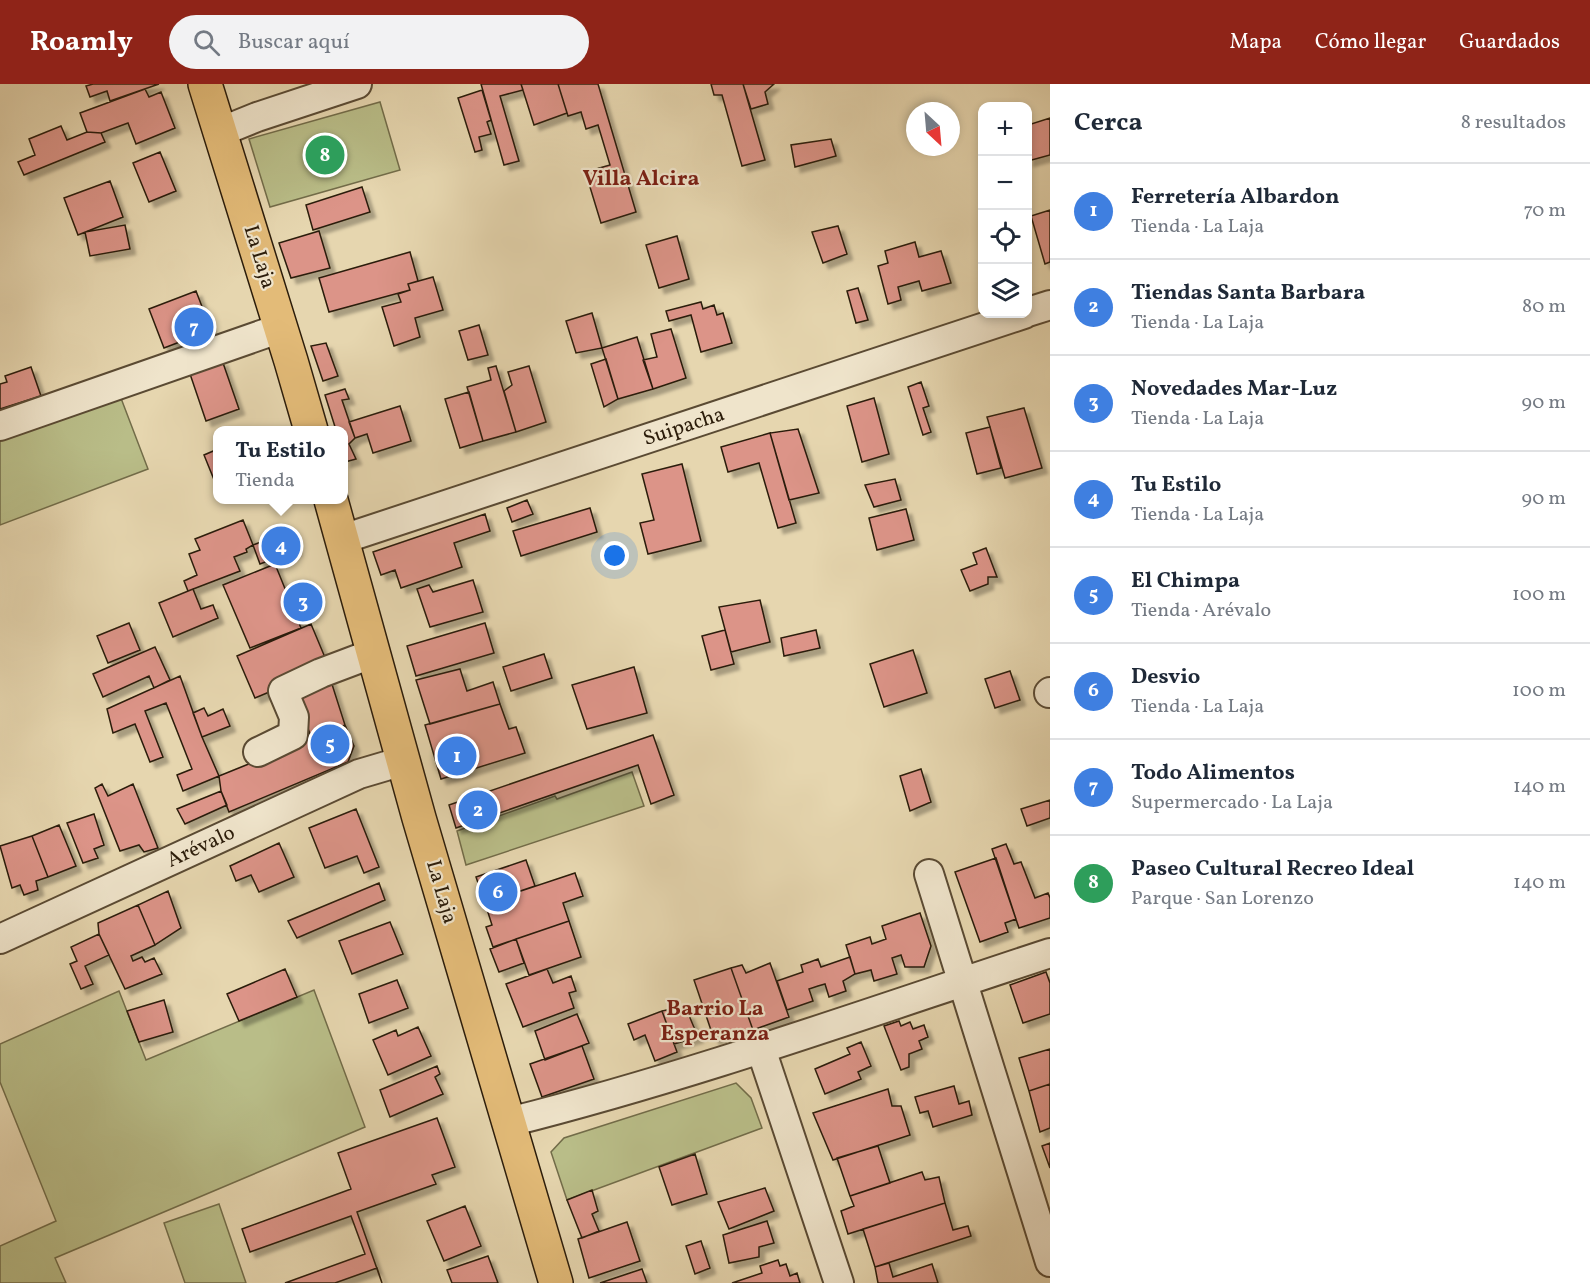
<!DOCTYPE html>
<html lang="es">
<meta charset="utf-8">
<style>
:root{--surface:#fff;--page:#f2f2f3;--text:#1f2937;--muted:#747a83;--line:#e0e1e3;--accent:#8f2418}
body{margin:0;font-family:Vollkorn,serif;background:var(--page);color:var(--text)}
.controls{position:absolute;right:18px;top:18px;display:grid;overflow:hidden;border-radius:12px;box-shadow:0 3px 9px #0003}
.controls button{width:54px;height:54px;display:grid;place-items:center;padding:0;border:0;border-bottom:2px solid var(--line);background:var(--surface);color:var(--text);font:30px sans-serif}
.compass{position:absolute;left:906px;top:18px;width:54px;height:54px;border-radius:50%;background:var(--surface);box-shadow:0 3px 9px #0003;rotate:154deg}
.you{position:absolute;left:615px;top:472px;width:21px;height:21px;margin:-15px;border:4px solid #fff;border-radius:50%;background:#1a73e8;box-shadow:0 0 0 9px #1a73e833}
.badge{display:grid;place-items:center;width:39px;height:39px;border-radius:50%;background:var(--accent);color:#fff;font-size:20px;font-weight:700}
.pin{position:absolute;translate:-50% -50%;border:3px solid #fff;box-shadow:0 2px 6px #0006}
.popup{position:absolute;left:213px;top:342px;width:135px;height:78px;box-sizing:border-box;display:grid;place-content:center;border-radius:12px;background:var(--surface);filter:drop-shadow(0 2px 4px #0005);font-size:20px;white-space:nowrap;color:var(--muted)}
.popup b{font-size:22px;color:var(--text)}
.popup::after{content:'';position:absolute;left:50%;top:100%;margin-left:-12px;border:12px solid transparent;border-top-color:var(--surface)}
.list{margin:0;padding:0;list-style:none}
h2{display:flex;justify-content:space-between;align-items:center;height:78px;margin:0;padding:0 24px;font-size:26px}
h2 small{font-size:20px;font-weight:400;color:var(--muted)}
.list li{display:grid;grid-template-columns:39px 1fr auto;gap:18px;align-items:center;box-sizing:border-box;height:96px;padding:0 24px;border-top:2px solid var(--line)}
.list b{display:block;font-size:22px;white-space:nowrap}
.list p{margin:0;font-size:20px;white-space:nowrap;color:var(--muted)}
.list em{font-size:20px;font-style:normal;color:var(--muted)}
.icon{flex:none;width:33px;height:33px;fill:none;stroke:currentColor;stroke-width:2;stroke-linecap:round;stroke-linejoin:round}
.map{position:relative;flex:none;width:1050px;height:1199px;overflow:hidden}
header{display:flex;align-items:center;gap:36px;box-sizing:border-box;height:84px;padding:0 30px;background:var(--accent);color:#fff}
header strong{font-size:28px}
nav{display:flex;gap:33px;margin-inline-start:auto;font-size:21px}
.search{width:420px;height:54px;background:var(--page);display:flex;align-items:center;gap:15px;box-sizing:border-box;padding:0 21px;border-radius:33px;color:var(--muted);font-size:22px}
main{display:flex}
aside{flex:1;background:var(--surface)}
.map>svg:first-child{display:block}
</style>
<header>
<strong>Roamly</strong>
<div class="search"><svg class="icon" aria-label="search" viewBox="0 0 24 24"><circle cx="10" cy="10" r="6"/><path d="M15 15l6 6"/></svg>Buscar aquí</div>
<nav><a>Mapa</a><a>Cómo llegar</a><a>Guardados</a></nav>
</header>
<main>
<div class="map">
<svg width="1050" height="1199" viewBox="0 0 1050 1199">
<defs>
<filter id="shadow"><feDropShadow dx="5.5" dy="5.5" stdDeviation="1.5" flood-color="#0004"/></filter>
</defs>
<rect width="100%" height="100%" fill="#e6d6af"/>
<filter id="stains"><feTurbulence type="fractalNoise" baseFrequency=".00333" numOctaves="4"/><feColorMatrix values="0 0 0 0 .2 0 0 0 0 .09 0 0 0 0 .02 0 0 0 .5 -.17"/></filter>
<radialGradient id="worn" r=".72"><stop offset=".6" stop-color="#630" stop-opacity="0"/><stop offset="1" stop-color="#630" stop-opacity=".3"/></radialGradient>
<path fill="#b9bd88" stroke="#726c49" stroke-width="1.5" d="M380,18L400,86L270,123L249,55Z
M119,309L148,385L0,441V355Z
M632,688L644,722L466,781L457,747L555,712L557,715Z
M314,906L365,1043L55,1174L66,1199H0V1162L56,1137L0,998V960L119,907L146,976Z
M736,999L751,1014L762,1044L567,1116L551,1068L564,1054Z
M219,1120L246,1199H185L164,1139Z"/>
<path fill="#dc9488" stroke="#2b1c0a" stroke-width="1.5" filter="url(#shadow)" d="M93,0H159L110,17L107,7L90,13L86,2Z
M481,0H521L523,6L500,12L519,77L504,81Z
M521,0H558L567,29L534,41Z
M558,0H598L636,128L601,139L586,90L589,87L610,81L598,41L586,45L581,28L568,32Z
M711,0H743L765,76L742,82L722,11H714Z
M743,0H774L765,8L768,20L751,25Z
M145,5L149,13L161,8L175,44L136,60L128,39L101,49L87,48L80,29Z
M482,6L491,36L487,38L491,50L479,53L482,66L475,68L458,14Z
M1050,34V71L1028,77V41Z
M61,42L67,56L87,48L101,49L105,58L24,91L18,78L35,71L29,55Z
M831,55L836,72L795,83L791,61Z
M160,68L176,107L149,118L133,79Z
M110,97L123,133L78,151L64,114Z
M362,103L370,128L313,146L306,121Z
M1050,126V178L1045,180L1031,132Z
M125,141L130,165L90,172L85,148Z
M838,142L847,170L823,179L812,148Z
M319,147L330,184L291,194L279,159Z
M677,152L689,195L659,204L646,161Z
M915,158L919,173L941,167L951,199L922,207L919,197L898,203L901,216L888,220L878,182L888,179L885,167Z
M410,168L418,197L408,200L410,206L329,228L319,194Z
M433,193L443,226L415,234L420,253L394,262L382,223L401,218L398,210L410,206L408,200Z
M858,204L868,236L856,239L847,207Z
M196,207L211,246L164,264L149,225Z
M701,218L703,225L714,221L717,231L723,229L732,259L701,268L691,231L669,237L666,227Z
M592,229L602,264L576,269L566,237Z
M479,241L488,271L468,276L459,247Z
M671,245L686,294L653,305L643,276L657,273L651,250Z
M637,253L653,305L618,315L602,264Z
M326,259L338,292L323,297L311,262Z
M606,275L618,315L604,323L591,280Z
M222,276L239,325L206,337L189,287Z
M496,282L516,348L483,357L467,303L491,296L488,284Z
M529,282L546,338L516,348L504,307L512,301L508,288Z
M31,283L41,312L0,325V300L7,298L5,292Z
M921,298L929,322L923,324L931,348L923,351L908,303Z
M345,305L349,315L342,316L355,354L349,360L356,375L345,378L344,346H336L325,311Z
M469,308L483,357L460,364L445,315Z
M874,314L889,370L862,378L847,322Z
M400,322L411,357L373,369L367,350L355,354L349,338Z
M1024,324L1042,384L1005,394L987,333Z
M990,343L1001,384L977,390L966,349Z
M798,345L819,409L789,416L770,349Z
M770,349L796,439L778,444L759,379L728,388L721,363Z
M218,365V397L215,398L204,371Z
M682,380L701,457L648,470L640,439L654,436L642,390Z
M895,395L901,416L874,423L865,401Z
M527,416L533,430L512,438L507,424Z
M590,424L597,448L521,472L513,447Z
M906,425L914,456L877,466L869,434Z
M485,430L490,447L454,459L462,483L401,504L395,486L381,491L373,468Z
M243,436L253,461L246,465L247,468L234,473L240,487L188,507L184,497L197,491L189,470L200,466L195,455Z
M288,448L296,466L260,480L253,461Z
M986,464L997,493H988V500L970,507L961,486L977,480L973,469Z
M275,480L301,544L250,564L223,501Z
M473,496L483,528L430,543L417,505L429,501L433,508Z
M193,505L201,525L213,521L218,534L173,553L159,519Z
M306,510L311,524L296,529L290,515Z
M760,516L770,558L731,568L719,523Z
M129,539L140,566L108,579L97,552Z
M485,539L494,569L416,592L407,562Z
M311,540L329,583L255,614L237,572Z
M725,546L734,580L711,586L702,552Z
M816,546L820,564L784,572L781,554Z
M155,563L170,596L154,604L149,592L103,613L93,590Z
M913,566L927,609L884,623L870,580Z
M544,570L552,594L511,607L503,583Z
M634,583L647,629L587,645L572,601Z
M460,585L467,607L493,598L500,620L430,640L416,596Z
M1010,587L1020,616L995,624L985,595Z
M180,592L202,653L219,692L183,707L177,691L192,685L166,619L145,627L163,673L150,678L135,640L113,649L107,625Z
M330,594L345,641L312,655L294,608Z
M500,620L509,645L516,643L525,669L441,695L425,641Z
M204,624L208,632L223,625L230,642L202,653L193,629Z
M345,641L354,662L348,678L229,728L221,707L219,692Z
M653,651L674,711L651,720L638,681L456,744L449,721Z
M921,685L931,718L910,727L900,692Z
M102,700L108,712L133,700L158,764L144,768L139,761L120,767L95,704Z
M221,707L227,721L185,740L177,725Z
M1050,716V734L1027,742L1021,725Z
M356,725L379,783L364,789L357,772L325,784L309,744Z
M94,730L104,761L94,765L98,774L83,779L67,739Z
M59,741L76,782L48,793L32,752Z
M32,752L48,793L36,797L38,806L24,811L20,801L12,804L0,762Z
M279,759L294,793L259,808L251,791L236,797L230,782Z
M1006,760L1014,780L1021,778L1035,814L1048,809L1050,814V834L1019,844L992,765Z
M996,774L1016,835L1005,839L1008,848L980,858L955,788Z
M526,776L535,802L485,819L476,793Z
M575,789L583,812L563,819L569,837L493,863L486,843L492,841L485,819Z
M379,799L385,816L297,854L288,837Z
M168,807L181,844L155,861L138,821Z
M138,821L155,861L131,872L133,877L142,873L145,878L154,874L162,890L125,905L99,850L98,839Z
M920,829L931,862L924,883H905L901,871L892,874L897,890L874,897L871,886L855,890L846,861L870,853L872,860L886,855L882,842Z
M569,837L581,873L529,891L516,855Z
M390,838L403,870L352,890L339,857Z
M99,850L109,871L85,882L93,900L81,905L70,880L77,877L71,863Z
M516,855L524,879L499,888L490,865Z
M850,873L855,890L843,897L846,907L829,913L825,900L818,902L809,905L813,917L787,926L777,897L803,888L801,881L810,878L818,875L821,883Z
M770,879L789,933L753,946L731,884L742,881L746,889Z
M731,884L753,946L714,955L694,896Z
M285,885L297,913L239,937L227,910Z
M547,885L553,899L571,892L576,907L569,909L574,924L523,943L506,900Z
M1046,888L1050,899V930L1023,939L1010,901Z
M397,896L408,924L369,939L359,910Z
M164,916L173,948L139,958L127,927Z
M675,924L678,931L688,929L698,953L674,960L662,927Z
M662,927L677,968L655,977L645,951L634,956L628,940Z
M577,930L589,959L545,976L535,947Z
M899,937L901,942L910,938L913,945L924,941L928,953L919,957L922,965L909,970V983L901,986L884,942Z
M418,943L431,972L388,991L373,956L396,946L398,952Z
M861,958L871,982L858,988L861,995L825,1010L815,985L850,970L847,964Z
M582,962L594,995L542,1013L530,980Z
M1050,965V1000L1029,1007L1019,974Z
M437,982L440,990L435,993L443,1010L390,1033L380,1006Z
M1050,1000V1044L1040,1048L1029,1007Z
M954,1002L959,1020L969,1017L972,1031L933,1043L928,1027L920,1029L915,1013Z
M888,1005L892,1022H901L910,1051L833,1076L813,1029Z
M437,1034L455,1083L432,1091L436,1100L357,1128L382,1199L377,1184L335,1199H285L365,1170L351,1132L250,1168L242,1145L351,1105L338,1069Z
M1050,1059V1084L1042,1062Z
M878,1062L890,1099L850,1112L837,1074Z
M695,1070L707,1110L672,1121L659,1083Z
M922,1088L925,1096L939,1093L945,1119L848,1150L841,1127L854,1122L850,1112Z
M765,1104L774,1127L729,1145L718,1118Z
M592,1106L598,1127L592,1130L599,1147L582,1154L567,1116Z
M945,1119L953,1146L968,1142L971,1152L875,1183L863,1145Z
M465,1122L481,1162L444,1177L427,1137Z
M767,1137L774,1159L759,1163V1173L729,1179L723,1151Z
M627,1138L640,1177L589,1194L578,1155Z
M701,1157L710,1184L695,1190L686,1162Z
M488,1172L498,1199H452L447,1186Z
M778,1176L780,1182L786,1180L790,1192L797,1189L800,1199H732L762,1189L760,1182Z
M889,1179L893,1193L932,1180L938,1199H878L875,1183Z
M642,1185L647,1199H600Z"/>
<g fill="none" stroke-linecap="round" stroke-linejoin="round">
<defs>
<path id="minor" d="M220,48L257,33L357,0
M1028,228L1050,221
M0,342L281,244
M343,455L1024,230
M1049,609L1050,608
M258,668L293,651L294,633L283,607L321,589L374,569
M929,790L1050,1178
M0,855L359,690L403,677
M761,965L839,1199
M509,1038C692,992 870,928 1050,869"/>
<path id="major" d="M205,0L291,277L311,346
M331,416L419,734L556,1199"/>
</defs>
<use href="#minor" stroke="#5a4a33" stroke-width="32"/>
<use href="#major" stroke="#2b1c0a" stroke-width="36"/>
<use href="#minor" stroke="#efe4cb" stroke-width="28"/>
<use href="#major" stroke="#e3bb78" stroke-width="33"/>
</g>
<g text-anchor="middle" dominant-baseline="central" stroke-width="4.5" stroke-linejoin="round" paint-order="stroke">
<g font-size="21" fill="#2b1c0a" stroke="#efe4cb">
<text transform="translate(259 173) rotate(73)">La Laja</text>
<text transform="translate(684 343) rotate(-18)">Suipacha</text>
<text transform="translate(201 763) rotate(-25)">Arévalo</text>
<text transform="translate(441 808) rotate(74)">La Laja</text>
</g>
<g font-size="22" font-weight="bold" fill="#7a1f14" stroke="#efe4cb">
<text x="641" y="95">Villa Alcira</text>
<text x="715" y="925">Barrio La<tspan x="715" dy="25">Esperanza</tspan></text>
</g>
</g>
<rect width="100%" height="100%" filter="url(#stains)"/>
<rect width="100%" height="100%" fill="url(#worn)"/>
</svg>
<div class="controls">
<button>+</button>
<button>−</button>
<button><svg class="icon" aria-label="locate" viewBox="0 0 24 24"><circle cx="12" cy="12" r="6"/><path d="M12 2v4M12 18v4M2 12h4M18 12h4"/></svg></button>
<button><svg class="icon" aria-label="layers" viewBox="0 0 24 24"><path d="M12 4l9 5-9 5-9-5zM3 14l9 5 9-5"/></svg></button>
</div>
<svg class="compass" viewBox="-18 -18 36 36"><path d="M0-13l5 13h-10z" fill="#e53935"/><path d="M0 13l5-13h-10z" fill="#747a83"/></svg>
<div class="you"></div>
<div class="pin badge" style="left:457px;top:672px;background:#3f7fe0">1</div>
<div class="pin badge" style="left:478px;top:726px;background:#3f7fe0">2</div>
<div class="pin badge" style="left:303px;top:518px;background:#3f7fe0">3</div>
<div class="pin badge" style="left:281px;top:462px;background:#3f7fe0">4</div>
<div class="popup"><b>Tu Estilo</b>Tienda</div>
<div class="pin badge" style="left:330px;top:660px;background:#3f7fe0">5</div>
<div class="pin badge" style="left:498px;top:808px;background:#3f7fe0">6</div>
<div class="pin badge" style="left:194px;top:243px;background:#3f7fe0">7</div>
<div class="pin badge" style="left:325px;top:71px;background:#2e9e5b">8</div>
</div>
<aside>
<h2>Cerca<small>8 resultados</small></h2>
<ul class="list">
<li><span class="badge" style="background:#3f7fe0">1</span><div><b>Ferretería Albardon</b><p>Tienda · La Laja</p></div><em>70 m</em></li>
<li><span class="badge" style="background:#3f7fe0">2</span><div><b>Tiendas Santa Barbara</b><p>Tienda · La Laja</p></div><em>80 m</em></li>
<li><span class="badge" style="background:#3f7fe0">3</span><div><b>Novedades Mar-Luz</b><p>Tienda · La Laja</p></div><em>90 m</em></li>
<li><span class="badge" style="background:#3f7fe0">4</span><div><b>Tu Estilo</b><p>Tienda · La Laja</p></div><em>90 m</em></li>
<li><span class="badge" style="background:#3f7fe0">5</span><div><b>El Chimpa</b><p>Tienda · Arévalo</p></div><em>100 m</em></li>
<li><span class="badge" style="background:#3f7fe0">6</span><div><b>Desvio</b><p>Tienda · La Laja</p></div><em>100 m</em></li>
<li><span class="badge" style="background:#3f7fe0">7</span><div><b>Todo Alimentos</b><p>Supermercado · La Laja</p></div><em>140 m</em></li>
<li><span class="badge" style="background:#2e9e5b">8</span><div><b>Paseo Cultural Recreo Ideal</b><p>Parque · San Lorenzo</p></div><em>140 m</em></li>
</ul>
</aside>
</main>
